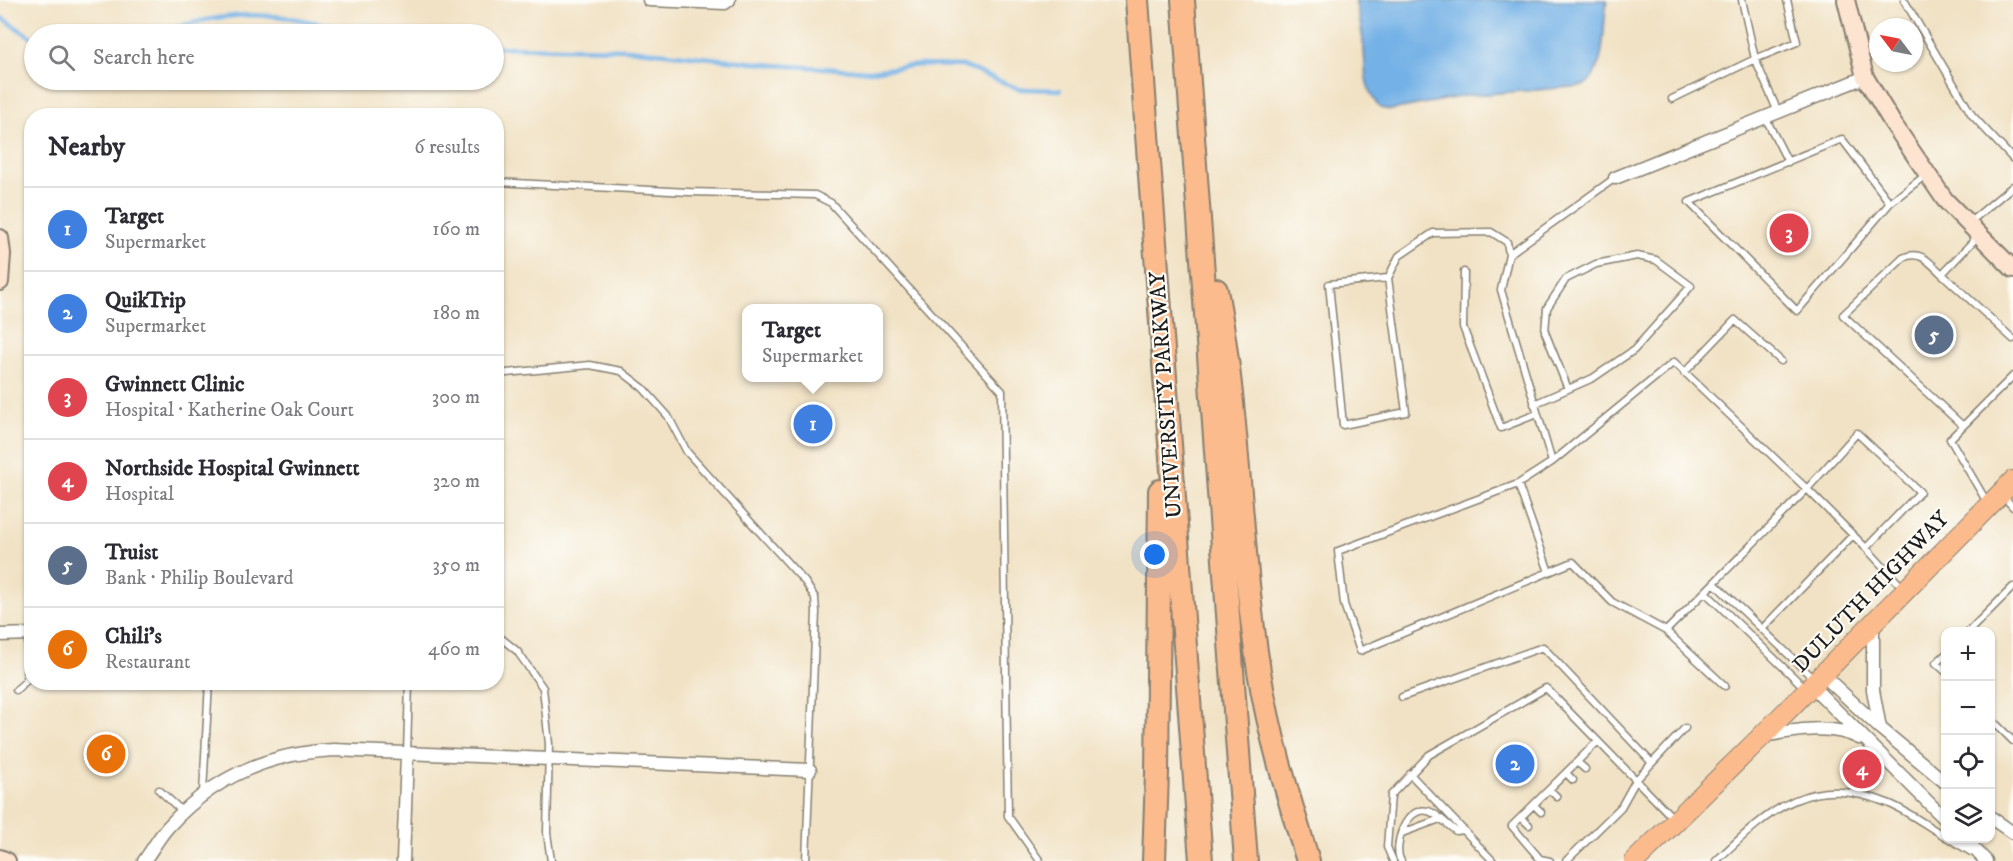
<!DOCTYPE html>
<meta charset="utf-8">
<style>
:root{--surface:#fff;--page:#f2f2f3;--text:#2b2b33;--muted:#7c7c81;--line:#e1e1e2;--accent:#d1495b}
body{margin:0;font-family:"IM FELL DW Pica",serif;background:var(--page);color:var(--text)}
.controls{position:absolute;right:18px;bottom:18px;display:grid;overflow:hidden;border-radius:12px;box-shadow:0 2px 4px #0004}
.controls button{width:54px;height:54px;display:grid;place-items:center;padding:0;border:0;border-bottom:2px solid var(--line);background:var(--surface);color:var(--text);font:30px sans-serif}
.compass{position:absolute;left:1869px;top:18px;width:54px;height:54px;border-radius:50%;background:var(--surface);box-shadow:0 2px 4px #0004;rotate:302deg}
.you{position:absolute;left:1155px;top:555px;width:21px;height:21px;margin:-15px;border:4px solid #fff;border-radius:50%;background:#1a73e8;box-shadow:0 0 0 9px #1a73e833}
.badge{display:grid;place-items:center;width:39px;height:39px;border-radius:50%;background:var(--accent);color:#fff;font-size:20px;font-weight:700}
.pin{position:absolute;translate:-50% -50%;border:3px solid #fff;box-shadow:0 2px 6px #0006}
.popup{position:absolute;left:742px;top:304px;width:141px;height:78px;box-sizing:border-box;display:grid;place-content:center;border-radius:12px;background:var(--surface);filter:drop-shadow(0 2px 4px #0005);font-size:20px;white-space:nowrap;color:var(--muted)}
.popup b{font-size:22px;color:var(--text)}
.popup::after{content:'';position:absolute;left:50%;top:100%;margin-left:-12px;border:12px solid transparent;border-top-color:var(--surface)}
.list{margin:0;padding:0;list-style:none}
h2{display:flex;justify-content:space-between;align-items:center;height:78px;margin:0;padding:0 24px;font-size:26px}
h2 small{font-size:20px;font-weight:400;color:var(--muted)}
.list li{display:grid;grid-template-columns:39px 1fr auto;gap:18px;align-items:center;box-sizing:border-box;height:84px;padding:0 24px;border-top:2px solid var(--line)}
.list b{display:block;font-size:22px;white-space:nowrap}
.list p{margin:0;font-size:20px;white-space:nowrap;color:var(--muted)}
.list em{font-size:20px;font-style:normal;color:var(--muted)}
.icon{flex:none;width:33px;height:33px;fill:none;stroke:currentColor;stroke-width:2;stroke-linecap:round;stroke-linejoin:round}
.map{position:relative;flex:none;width:2013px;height:861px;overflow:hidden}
.search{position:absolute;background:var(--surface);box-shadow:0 2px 4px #0004;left:24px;top:24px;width:480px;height:66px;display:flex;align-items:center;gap:15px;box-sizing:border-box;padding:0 21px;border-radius:33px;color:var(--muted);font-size:22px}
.panel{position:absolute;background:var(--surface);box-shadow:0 2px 4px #0004;left:24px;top:108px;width:480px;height:582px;border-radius:24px}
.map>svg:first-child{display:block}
</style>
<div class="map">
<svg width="2013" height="861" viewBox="0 0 2013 861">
<rect width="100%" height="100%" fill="#fdfcf7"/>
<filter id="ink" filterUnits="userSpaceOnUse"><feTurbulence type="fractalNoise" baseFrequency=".0167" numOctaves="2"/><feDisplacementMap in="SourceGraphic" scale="12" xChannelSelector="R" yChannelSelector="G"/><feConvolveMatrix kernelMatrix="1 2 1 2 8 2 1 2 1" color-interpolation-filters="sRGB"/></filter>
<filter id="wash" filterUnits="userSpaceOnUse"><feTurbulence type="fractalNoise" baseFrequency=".008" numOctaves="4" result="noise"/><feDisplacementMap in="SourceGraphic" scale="24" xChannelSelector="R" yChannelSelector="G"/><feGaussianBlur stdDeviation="1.35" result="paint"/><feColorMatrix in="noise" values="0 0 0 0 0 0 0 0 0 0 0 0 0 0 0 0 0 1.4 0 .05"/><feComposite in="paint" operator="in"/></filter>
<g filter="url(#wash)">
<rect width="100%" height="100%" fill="#f1e2c5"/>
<path fill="#73b1e6" stroke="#486681" stroke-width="1.5" d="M1355,0H1607C1602,25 1608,71 1583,86L1464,96L1391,110L1380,108C1361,85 1367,69 1363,42C1362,28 1358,14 1355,0Z"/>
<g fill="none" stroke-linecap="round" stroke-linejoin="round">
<path stroke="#73b1e6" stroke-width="4.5" d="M0,17L34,39
M159,34C196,18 242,12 283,17C311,20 339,29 366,34
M494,47L628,49L775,65L870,71L919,65L963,66L1019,89L1060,90"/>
</g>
</g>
<g filter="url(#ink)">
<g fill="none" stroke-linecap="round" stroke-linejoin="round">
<defs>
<path id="lane" d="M1742,0L1755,59L1778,112
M1904,0L1972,115L2013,159
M1672,99L1755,59L1797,42L1787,0
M1765,117L1788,162
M496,182L689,192L815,195L831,203L1002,391L1008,816L1040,861
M1890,203L1842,139L1689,202L1797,311L1890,203L1927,174
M1970,222L2013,186
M1979,235L1942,274L2013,339
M1464,272L1463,327L1501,428L1537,414
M1942,274C1930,263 1920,249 1903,258L1843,315L1963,426
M1388,278L1329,284L1343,425L1406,412L1388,278L1399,256L1433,233L1491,232L1507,242L1509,254
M1684,373L1735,320L1781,361
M496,374L590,365L621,371L643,388L668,416L687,452L805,582L815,598L816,612L806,861
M1534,404L1593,378L1634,350L1691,286L1656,260L1637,256L1596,264L1566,279L1547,308L1545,332L1568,389
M1552,462L1674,362L1807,489L1666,631
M1518,484L1549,572L1360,651L1344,604L1338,551L1518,484L1552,462L1501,290L1509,254L1615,178
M2003,496L2013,507
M1988,504L1950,439L2013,376
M1866,548L1807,489L1857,433L1920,492L1866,548L1903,588
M1549,572L1573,562L1612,602L1666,631L1725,686
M1714,583L1814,679
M1705,592L1806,689
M1762,629L1853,535
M1968,632L2013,587
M496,634L517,651L543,688L549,744L547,833L551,861
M1946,654L1936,663L1946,672
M16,690L26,681L29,634
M1402,697L1543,647L1652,763
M1990,718L2013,741
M407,754L409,682
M1577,762L1585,769
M1566,773L1573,780
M1410,774L1493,861
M159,790L183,812
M1550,790L1557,797
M203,793L209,682
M1534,805L1541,812
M1522,818L1529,825
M1402,833L1440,819
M1948,838L1971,852
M1393,861L1387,847L1391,795L1429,755L1546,688L1674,819
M1401,861C1392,847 1406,805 1428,811C1437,813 1447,825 1456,831L1464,830
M1550,861L1540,859L1512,826L1598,741
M1566,861L1621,807L1636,780L1685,728
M1716,861C1771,809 1810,771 1890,804C1909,812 1927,826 1946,837"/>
<path id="street" d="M649,0L725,3L729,0
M1615,178L1865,77
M1873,623V690L1880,728
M0,635L32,634
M1823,675L1880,728L1946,783
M1812,686L1946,820
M1762,736C1793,731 1830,723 1859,738
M1990,817L2013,833
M1964,838L1986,861
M144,861C152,850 159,837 168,827C213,777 268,753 334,750L810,770
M403,861L407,755"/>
<path id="secondary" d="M1846,0L1865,77L1892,122L1945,200L2013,269
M0,238L2,254L0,282
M0,858L7,861"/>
<path id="primary" d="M1635,861L1762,736L2013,481"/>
<path id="highway" d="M1137,0L1201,861
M1183,0L1246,861
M1216,290C1240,416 1239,545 1259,671C1269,735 1289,799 1308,861
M1154,861L1157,773L1160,491"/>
</defs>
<use href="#lane" stroke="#867f70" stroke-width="9"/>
<use href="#street" stroke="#867f70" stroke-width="15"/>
<use href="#secondary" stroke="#867f70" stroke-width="20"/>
<use href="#primary" stroke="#867f70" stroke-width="22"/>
<use href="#highway" stroke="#867f70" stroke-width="26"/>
<use href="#lane" stroke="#fff" stroke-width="6"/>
<use href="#street" stroke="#fff" stroke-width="12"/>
<use href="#secondary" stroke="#fde4d1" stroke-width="16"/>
<use href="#primary" stroke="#fbbb8d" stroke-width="20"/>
<use href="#highway" stroke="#fbbb8d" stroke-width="22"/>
</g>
</g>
<g text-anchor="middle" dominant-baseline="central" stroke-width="4.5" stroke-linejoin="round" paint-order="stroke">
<g font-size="22" fill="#1c1c1c" stroke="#fdfcf7">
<text transform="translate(1166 395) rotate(-94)">UNIVERSITY PARKWAY</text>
<text transform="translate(1871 592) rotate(-46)">DULUTH HIGHWAY</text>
</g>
</g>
</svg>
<div class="controls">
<button>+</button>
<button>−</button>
<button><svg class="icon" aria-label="locate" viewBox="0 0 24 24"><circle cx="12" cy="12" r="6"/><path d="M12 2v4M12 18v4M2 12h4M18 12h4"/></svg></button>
<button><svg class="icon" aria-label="layers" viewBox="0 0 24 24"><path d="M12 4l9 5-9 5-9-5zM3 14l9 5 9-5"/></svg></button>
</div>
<svg class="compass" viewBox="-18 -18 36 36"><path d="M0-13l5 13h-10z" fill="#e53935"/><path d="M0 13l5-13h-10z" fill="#7c7c81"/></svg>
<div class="you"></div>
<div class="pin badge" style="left:813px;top:424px;background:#3f7fe0">1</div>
<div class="popup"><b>Target</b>Supermarket</div>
<div class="pin badge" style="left:1515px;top:764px;background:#3f7fe0">2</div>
<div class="pin badge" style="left:1789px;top:233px;background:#e0444e">3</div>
<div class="pin badge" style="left:1862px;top:769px;background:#e0444e">4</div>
<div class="pin badge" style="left:1934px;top:335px;background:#5c6f8a">5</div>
<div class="pin badge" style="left:106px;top:754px;background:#e8710a">6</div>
<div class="search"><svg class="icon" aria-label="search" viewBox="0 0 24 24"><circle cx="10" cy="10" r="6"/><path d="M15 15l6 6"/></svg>Search here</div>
<section class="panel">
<h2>Nearby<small>6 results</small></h2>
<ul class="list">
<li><span class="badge" style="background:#3f7fe0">1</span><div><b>Target</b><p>Supermarket</p></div><em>160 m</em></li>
<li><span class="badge" style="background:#3f7fe0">2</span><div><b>QuikTrip</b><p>Supermarket</p></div><em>180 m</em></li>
<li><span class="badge" style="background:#e0444e">3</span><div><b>Gwinnett Clinic</b><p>Hospital · Katherine Oak Court</p></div><em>300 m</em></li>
<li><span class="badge" style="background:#e0444e">4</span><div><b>Northside Hospital Gwinnett</b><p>Hospital</p></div><em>320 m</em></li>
<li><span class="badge" style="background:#5c6f8a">5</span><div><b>Truist</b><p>Bank · Philip Boulevard</p></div><em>350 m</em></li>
<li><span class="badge" style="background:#e8710a">6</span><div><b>Chili's</b><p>Restaurant</p></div><em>460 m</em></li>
</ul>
</section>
</div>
